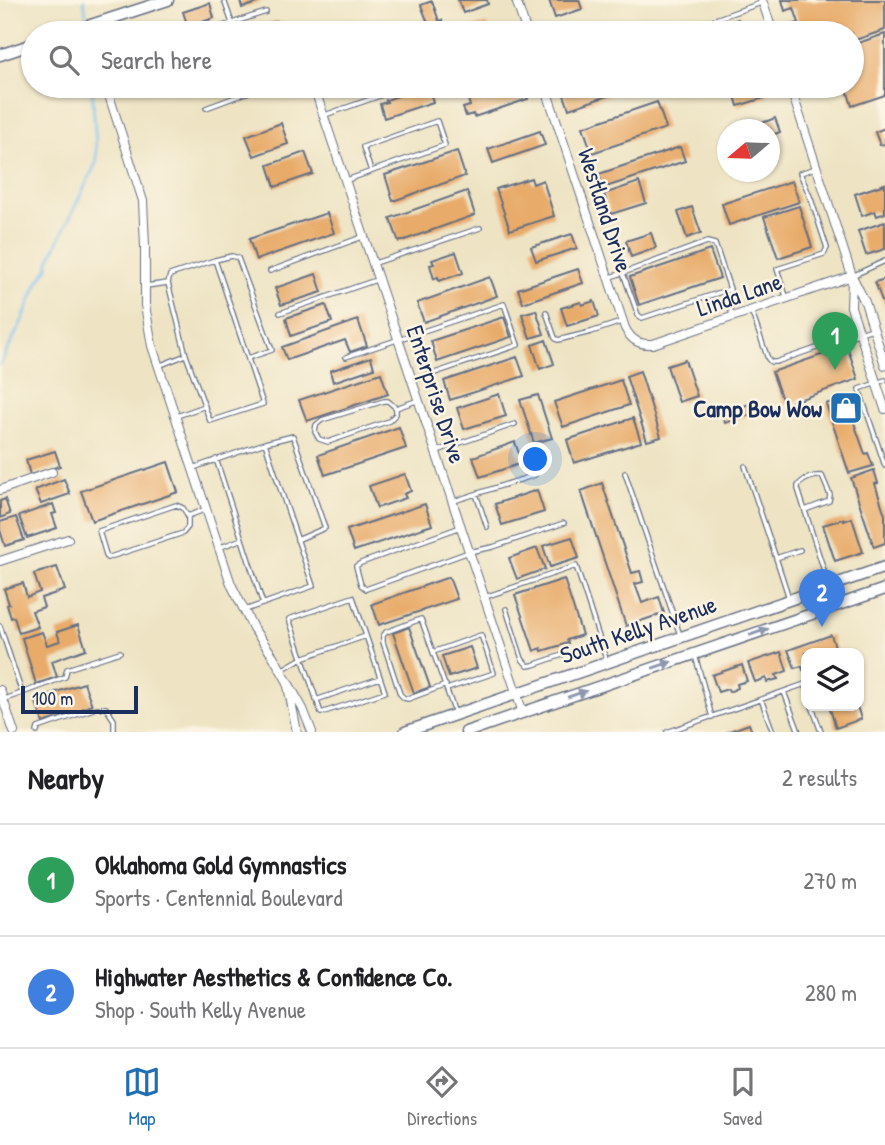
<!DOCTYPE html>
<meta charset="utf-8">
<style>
:root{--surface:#fff;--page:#f2f2f2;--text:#202124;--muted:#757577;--line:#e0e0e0;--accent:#1f6fb2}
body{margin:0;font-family:"Patrick Hand",sans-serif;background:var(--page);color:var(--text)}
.controls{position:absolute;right:21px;bottom:21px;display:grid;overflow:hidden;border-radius:14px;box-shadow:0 2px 5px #0004}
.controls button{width:63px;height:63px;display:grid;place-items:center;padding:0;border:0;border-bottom:2px solid var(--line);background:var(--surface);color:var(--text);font:35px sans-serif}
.compass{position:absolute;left:717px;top:119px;width:63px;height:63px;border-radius:50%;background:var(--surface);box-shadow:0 2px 5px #0004;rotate:251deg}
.scale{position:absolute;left:21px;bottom:18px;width:117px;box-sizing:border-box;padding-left:7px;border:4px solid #1b2f5e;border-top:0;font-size:19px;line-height:24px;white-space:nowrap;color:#1b2f5e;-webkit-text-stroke:5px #fcf5e5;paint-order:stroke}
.you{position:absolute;left:536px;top:460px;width:24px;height:24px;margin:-18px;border:5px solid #fff;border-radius:50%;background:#1a73e8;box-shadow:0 0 0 10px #1a73e833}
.badge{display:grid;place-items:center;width:46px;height:46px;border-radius:50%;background:var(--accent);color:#fff;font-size:23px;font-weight:700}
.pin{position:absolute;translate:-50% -58px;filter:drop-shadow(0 2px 4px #0008)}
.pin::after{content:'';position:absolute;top:37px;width:24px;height:21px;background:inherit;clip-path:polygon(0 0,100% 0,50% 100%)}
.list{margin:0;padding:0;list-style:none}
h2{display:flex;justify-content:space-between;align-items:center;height:91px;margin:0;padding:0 28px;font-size:30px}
h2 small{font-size:23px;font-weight:400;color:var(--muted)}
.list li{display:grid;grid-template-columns:46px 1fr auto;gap:21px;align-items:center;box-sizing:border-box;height:112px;padding:0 28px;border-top:2px solid var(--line)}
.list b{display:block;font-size:26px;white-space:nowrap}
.list p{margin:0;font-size:23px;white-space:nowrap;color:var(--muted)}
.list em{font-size:23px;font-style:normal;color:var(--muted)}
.icon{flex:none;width:38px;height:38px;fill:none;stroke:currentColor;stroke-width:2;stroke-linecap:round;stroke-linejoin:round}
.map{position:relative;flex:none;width:885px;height:732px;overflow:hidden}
.search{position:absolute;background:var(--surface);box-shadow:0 2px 5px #0004;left:21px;right:21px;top:21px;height:77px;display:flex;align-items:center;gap:18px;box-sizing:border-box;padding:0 24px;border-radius:38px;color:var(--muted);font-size:26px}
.sheet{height:315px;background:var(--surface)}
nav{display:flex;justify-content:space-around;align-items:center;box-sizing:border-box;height:98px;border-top:2px solid var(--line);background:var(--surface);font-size:19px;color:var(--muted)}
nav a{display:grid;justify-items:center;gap:4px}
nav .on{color:var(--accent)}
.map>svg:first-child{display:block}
</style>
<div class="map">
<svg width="885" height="732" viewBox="0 0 885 732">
<rect width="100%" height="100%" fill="#fcf5e5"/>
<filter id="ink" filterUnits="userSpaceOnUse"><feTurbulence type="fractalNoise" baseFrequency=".0143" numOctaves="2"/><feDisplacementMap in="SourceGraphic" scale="14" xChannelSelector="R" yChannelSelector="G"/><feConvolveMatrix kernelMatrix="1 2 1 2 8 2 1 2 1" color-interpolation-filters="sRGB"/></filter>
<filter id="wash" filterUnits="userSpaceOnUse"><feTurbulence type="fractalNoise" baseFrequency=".00686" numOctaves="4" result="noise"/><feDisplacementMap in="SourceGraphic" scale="28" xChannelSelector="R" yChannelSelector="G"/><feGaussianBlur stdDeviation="1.57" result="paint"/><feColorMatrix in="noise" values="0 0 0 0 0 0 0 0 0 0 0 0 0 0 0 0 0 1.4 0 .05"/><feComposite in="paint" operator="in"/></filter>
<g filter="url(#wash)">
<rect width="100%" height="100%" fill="#eee4c4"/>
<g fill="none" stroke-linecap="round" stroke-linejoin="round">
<path stroke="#77bfef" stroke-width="2.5" d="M84,0L86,14
M0,365L23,319L38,282L48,268L49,261L97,161L92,86"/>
</g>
<g id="blocks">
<path fill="#e8ab69" d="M240,0H266L242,8Z
M458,0H487L488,4L463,13Z
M549,0H579L582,9L555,18Z
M782,0H885V30L852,41V33H790L788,26L799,23L794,8L785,11Z
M432,1L439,21L442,20L444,26L431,31L421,5Z
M210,3L214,18L188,27L183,12Z
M738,19L743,33H698Z
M277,21L281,33H242Z
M487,23L490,33H458Z
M885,34V95L852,106L846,86H852V45Z
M224,86H247L226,93Z
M428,86L433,102L384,118L380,104L387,102L386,100Z
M508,86H523L528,99L474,117L473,114L466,116L463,108L470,106L468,99Z
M593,86H637L569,109L564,95Z
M732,86H764L767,97L738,106Z
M657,102L666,128L592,153L583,127Z
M775,118L780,132L770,136V130H744Z
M281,123L288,144L254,156L246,136Z
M885,128V144L880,145L875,132Z
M540,131L545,145L493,163L488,149Z
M680,147L685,161L603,188L599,174Z
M457,151L465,176L393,201L385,175Z
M305,152L313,174L275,187L268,165Z
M531,178L533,184L543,180L554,216L510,230L496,189Z
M792,181L799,202L729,225L722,204Z
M639,182L646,203L611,214L604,194Z
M885,184V213L877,216L875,211L862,216L855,194Z
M467,191L475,215L399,242L390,218Z
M799,206L812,247L778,258L764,217Z
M692,207L701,233L687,238L678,212Z
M327,213L334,233L256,260L249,239Z
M885,222V249L866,255L858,231Z
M651,233L656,248L631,257L626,241Z
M572,234L577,248L536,261L531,247Z
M710,250L720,278L639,305L630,277Z
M456,252L463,273L439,281L438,277L434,279L430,265L434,264L432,260Z
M578,269L583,283L523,303L518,289Z
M316,274L322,292L281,305L275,288Z
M490,277L497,296L424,322L417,303Z
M885,279V309L875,282Z
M594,301L599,316L567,326L561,308L581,302L582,305Z
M326,305L332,322L291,336L286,318Z
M536,310L544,334L530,338L522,314Z
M504,317L511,337L437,362L431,341Z
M358,320L367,346L350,352L345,340L287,360L282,347Z
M546,340L554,364L540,369L532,345Z
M847,346L858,379L784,405L772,372Z
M371,357L374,368L333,382L330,371Z
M517,357L524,376L450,400L444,381Z
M685,360L697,396L679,402L667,366Z
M640,371L661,437L647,441L626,376Z
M381,373L388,394L307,421L299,400Z
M621,380L629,405L563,427L554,402Z
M499,394L506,416L464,429L457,408Z
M538,395L552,438L534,443L520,400Z
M850,396L854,409L850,411L865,454L868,453L873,466L849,473L826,404Z
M755,402L759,412L725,423L721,411L729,408L730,411Z
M633,418L641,442L574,463L567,440Z
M399,427L406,448L325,475L318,455Z
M515,442L522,463L480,477L473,457Z
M55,451L60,466L30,475L26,460Z
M168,462L178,492L92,521L81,491Z
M874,470L878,483L875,484L885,515V543L874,547L851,478Z
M405,474L411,491L404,494L406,498L377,508L369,486Z
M64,479L70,494L41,504L35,490Z
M602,483L632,573L640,571L643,582L635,584L642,603L659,597L664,613L626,626L581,491Z
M537,490L544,512L502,525L495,504Z
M5,499L10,514L0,518V501Z
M53,504L56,513L52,514L57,528L27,538L19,516Z
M425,504L432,525L354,551L347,530Z
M16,517L24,540L5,546L0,530V522Z
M852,518L863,552L835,561L823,525L843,519L844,521Z
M572,537L579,558L550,567L543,546Z
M537,548L545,569L517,579L509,558Z
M57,567L65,590L41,598L44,607L32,611L38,627L19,633L14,617L11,618L7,605L9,604L4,589L23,583L27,597L40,592L34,574Z
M449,577L457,599L379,625L372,604Z
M564,579L582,635L567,640L568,643L542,651L541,648L534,651L515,595Z
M78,625L86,649L52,661L57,677L36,684L22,638L42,632L47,645L60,641L57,632Z
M409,627L430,687L414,693L393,633Z
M831,635L837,653H806V669L803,670L802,666L795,668L788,650Z
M470,647L477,668L449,677L442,656Z
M781,652L787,671L776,675L778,679L767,682L766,678L755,682L748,663Z
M742,665L747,681L737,684L738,688L729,692L728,689L718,692L712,675Z
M84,683L92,705L83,708L84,710L43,723L35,699Z
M829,706H857L861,719L836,728Z
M749,724L752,732H727Z"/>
</g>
</g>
<g filter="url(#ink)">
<use href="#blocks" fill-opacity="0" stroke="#656e82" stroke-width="2"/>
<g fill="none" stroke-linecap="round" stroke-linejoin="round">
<defs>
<path id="lane" d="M224,0L232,23L266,12
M203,33L232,23
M676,33L761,3
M461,86H462
M206,108L265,86
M325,115L408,86
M347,180L445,145L437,121L363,147L371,171
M215,260L232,256L238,258L272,350L248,358
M375,263L480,228
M270,271L362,237
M623,273L707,242L715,244L730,289
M852,276L885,261
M610,277L623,273L638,315L642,318L730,289V307L732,315
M168,283L170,275L215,260L263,404L210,421L186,355
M146,286L168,283L186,355L161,365
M786,296L777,269L824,254L827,248L811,199L800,173L816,168
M546,312L555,338L558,340L591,332L621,322
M280,313L376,280
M752,313L768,359L771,362H776L872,329
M346,357L504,304L518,345L414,380
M885,380L859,389L885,466
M396,408L388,401H384L322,420L316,425L315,432L319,439L328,442L389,421L396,414V408L416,401
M177,416L205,406
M265,443L293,436L325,528L297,540
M437,451L515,424
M216,459L263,604
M745,466L776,558
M193,468L265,443L313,586L245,610
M625,473L680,635
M476,494L487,527
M454,501L535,475
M805,510L829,501L830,495L822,476C815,475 802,479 798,486V489L827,580L829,584
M188,516L183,508L176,505L99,531L107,558L183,533L188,527V516L204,510
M461,527L361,563L356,566L361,585L366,589L469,552L493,547L564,523
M221,547L242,539
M353,597L385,692L321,713L289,619Z
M485,597L576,566L606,659
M789,598L776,558L800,550
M506,609L522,659L528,666L533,665L600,642
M0,626L22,693L5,699
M433,652L481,635L494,673L447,689
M695,655L712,717
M283,669L302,658L366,636
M446,685L408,699L404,698L400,694L383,642V636L386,632L421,619L455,713
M784,692L799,732
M22,693L65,677L67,669L120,652
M761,699L773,732
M316,700L380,678
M812,706L821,732
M37,732L38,728L96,708H106L114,720V732
M667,732L805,684L806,687"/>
<path id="street" d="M516,0L527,33
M762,0L773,33
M106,86L143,201L145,246V305L152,346L231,584L253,628L273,656L303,709L312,732
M545,86L625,328C631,340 639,345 653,344L852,276
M790,86L852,276L865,302L885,365
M314,87L523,713
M852,279L851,307L885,409
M0,490L52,472
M0,561L68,539
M288,686L297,732
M0,690L14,732"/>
<path id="secondary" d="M66,33L168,0
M0,55L33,44
M405,732L885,567
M466,732L885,589"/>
</defs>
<use href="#lane" stroke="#656e82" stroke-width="6"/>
<use href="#street" stroke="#656e82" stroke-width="10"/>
<use href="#secondary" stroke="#656e82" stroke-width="13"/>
<use href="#lane" stroke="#fff" stroke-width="3.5"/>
<use href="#street" stroke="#fff" stroke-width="8"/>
<use href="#secondary" stroke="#fff" stroke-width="10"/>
</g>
<defs><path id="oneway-solid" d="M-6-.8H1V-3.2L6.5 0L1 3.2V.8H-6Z" transform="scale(1.75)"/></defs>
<g fill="#8d97ae">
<use href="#oneway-solid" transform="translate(759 632) rotate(-19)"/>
<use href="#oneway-solid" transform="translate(662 665) rotate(-19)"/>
<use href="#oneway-solid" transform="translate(577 694) rotate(-19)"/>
</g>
</g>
<defs>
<symbol id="shop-square" viewBox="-11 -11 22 22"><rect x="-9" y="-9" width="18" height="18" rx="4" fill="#1f6fb2" stroke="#fcf5e5"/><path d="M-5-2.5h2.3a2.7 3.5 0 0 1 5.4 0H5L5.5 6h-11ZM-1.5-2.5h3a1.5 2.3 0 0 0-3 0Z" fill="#fff"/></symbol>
</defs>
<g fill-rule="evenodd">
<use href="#shop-square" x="827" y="389" width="38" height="38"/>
</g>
<g text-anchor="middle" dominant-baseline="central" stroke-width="5" stroke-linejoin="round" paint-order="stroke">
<g font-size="24" fill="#1b2f5e" stroke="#fcf5e5">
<text transform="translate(606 210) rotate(72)">Westland Drive</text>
<text transform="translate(739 294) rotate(-19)">Linda Lane</text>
<text transform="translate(437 394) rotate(72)">Enterprise Drive</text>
<text transform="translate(638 629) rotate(-19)">South Kelly Avenue</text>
</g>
<g font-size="24" font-weight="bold" fill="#1b2f5e" stroke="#fcf5e5" text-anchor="end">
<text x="822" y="408">Camp Bow Wow</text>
</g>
</g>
</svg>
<div class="controls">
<button><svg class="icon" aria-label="layers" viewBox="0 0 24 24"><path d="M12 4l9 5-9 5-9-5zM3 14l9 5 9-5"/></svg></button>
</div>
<svg class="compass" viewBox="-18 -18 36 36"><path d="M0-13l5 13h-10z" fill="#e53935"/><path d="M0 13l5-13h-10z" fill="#757577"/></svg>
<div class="scale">100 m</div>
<div class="you"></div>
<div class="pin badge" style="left:835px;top:370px;background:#2e9e5b">1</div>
<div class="pin badge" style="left:822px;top:627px;background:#3f7fe0">2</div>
<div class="search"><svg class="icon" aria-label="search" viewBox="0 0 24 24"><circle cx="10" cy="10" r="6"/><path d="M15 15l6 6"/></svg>Search here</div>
</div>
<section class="sheet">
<h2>Nearby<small>2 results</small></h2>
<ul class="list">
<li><span class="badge" style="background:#2e9e5b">1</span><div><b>Oklahoma Gold Gymnastics</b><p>Sports · Centennial Boulevard</p></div><em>270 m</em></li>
<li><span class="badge" style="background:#3f7fe0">2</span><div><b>Highwater Aesthetics &amp; Confidence Co.</b><p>Shop · South Kelly Avenue</p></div><em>280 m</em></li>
</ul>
</section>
<nav>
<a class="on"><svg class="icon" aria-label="map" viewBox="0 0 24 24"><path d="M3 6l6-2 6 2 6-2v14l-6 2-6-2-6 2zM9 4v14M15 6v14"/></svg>Map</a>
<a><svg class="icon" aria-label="directions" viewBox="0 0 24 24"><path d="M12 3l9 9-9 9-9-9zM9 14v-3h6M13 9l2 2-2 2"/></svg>Directions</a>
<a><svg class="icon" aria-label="saved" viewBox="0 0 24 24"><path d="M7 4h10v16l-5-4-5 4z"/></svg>Saved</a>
</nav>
